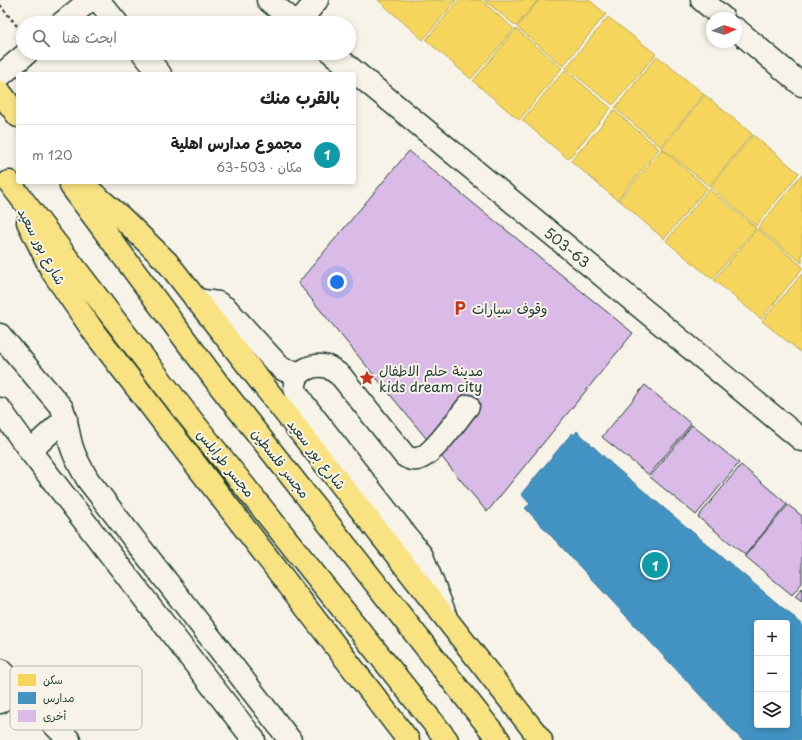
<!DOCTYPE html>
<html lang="ar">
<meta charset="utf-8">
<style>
:root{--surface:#fff;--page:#f2f2f2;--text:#222;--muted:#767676;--line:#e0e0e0;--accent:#ea580c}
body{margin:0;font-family:"Playpen Sans","Playpen Sans Arabic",sans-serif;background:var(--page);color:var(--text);direction:rtl}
.controls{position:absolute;right:12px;bottom:12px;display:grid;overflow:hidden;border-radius:4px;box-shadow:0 2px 6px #0003}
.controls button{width:36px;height:36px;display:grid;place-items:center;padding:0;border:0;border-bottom:1px solid var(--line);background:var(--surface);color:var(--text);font:20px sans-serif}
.compass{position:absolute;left:706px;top:12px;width:36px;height:36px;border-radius:50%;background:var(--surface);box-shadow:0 2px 6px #0003;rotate:87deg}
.you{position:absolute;left:337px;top:282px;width:14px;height:14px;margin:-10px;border:3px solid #fff;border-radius:50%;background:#1a73e8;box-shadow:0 0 0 6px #1a73e833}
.badge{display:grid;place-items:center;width:26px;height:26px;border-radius:50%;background:var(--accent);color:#fff;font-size:13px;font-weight:700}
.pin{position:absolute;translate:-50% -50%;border:2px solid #fff;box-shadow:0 1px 4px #0006}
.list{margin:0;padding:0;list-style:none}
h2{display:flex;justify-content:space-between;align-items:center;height:52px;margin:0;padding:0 16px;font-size:17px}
h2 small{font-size:13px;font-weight:400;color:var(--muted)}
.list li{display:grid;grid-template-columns:26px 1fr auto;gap:12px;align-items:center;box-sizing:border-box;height:60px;padding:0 16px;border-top:1px solid var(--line)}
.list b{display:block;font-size:15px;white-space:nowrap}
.list p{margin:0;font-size:13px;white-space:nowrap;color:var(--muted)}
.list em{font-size:13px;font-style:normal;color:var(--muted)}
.icon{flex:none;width:22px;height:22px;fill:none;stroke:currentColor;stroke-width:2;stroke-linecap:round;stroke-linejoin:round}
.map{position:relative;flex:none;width:802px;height:740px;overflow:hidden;direction:ltr}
.search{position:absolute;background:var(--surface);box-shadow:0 2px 6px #0003;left:16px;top:16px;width:340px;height:44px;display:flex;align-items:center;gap:10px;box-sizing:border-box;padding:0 14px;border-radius:22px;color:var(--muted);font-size:15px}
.panel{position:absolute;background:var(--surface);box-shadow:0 2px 6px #0003;left:16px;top:72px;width:340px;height:112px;border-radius:4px;direction:rtl}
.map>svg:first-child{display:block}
</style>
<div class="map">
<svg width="802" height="740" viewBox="0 0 802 740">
<rect width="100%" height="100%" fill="#f7f3e8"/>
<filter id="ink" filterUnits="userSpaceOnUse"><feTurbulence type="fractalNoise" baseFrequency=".025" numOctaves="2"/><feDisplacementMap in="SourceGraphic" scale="8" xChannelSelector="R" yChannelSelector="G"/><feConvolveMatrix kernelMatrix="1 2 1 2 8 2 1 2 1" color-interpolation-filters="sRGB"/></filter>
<g filter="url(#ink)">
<path fill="#f6d55c" stroke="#b6a750" d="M378,0H456L423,40Z
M459,0H481L514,29L471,79L426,40Z
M484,0H538L516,26Z
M539,0H589L606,14L563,66L517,27Z
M608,17L656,54L613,105L566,68Z
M516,29L562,68L519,120L473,81Z
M657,56L704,94L661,147L615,108Z
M565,70L611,108L568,159L522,120Z
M705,95L752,134L709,186L662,148Z
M614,110L659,149L617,200L571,161Z
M753,135L799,173L756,226L710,187Z
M662,149L707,188L664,239L619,200Z
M801,175L802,176V263L758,228Z
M709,189L756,228L712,279L666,241Z
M757,229L802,266V269L761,319L714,280Z
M802,274V353L762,321Z"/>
<path fill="#4393c3" stroke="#387998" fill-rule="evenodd" d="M577,431L614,466L802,624V740H742L525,508L530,504L521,494L572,433L574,435ZM757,623H787V725H757Z"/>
<path fill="#dabbe8" stroke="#1f3d34" d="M409,151L633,333L487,512L298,283Z
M645,385L691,424L649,475L602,437Z
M692,425L739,463L696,515L650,477Z
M741,465L787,504L745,555L698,517Z
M788,505L802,516V583L792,595L745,556Z
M802,588V602L795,597Z"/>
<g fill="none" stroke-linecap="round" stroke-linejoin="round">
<defs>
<g id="minor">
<path d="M98,0L117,23"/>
<path d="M268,0L296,23"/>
<path d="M702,0L723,18"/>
<path d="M62,23L90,0"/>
<path d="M298,23L317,0"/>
<path d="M736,29L802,85"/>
<path d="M143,53L160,74"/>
<path id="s1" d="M332,53L802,440"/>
<path d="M0,76L27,53"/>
<path d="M196,300L218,303L226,308L277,364L284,370L300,373"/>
<path d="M0,335L62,408C67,421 68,435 72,448C76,460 82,470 88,480L290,740"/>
<path d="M0,409L30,451L254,740"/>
<path d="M30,451L66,418"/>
<path d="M445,614L422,556L303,403C300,398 295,393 295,386C295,370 314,363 328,367C332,369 337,373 341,376L405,456C409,458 412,460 417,459C432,457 458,418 468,406"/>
<path d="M0,670L14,684"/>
<path d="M0,702L14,684L69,740"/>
</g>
<path id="major" d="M0,92L18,116
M9,182L186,413L447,740
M80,182L121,217L167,262L541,740
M71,186L219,385L499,740
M28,222L52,271L96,335L408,740"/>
</defs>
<use href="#minor" stroke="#1f3d34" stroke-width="25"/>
<use href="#major" stroke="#1f3d34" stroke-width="25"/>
<path stroke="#1f3d34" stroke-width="2.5" stroke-dasharray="3 3" stroke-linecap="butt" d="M0,5L21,31"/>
<use href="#minor" stroke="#f7f3e8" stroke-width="22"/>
<use href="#major" stroke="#f8e281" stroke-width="22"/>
</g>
</g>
<defs>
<symbol id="parking-bare" viewBox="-9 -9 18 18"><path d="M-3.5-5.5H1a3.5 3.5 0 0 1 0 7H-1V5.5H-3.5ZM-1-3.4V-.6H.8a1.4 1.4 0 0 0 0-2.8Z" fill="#c8321e" stroke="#f7f3e8" stroke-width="2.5" paint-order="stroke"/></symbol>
<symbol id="sight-bare" viewBox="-9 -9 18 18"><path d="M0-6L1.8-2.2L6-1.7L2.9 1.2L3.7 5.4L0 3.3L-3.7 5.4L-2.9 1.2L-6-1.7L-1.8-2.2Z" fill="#c8321e" stroke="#f7f3e8" stroke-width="2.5" paint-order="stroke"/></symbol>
</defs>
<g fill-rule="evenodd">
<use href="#parking-bare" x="449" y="297" width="22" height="22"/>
<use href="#sight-bare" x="356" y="367" width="22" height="22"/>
</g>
<g text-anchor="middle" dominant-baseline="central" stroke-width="4" stroke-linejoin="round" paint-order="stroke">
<g font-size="14" fill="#1f3d34" stroke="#f7f3e8">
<text transform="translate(42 246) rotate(62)">شارع بور سعيد</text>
<text stroke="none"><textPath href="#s1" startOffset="305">503-63</textPath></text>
<text transform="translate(317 454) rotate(52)">شارع بور سعيد</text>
<text transform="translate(226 463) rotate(51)">مجسر طرابلس</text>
<text transform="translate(281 463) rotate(52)">مجسر فلسطين</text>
</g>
<g font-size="14" fill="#1f3d34" stroke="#f7f3e8" text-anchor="start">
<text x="472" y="308">وقوف سيارات</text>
<text x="379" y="370">مدينة حلم الاطفال<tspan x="379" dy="16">kids dream city</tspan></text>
</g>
</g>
<rect x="10" y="666" width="132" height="64" rx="6" fill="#f7f3e8" stroke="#b6bcb2" stroke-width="1"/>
<rect x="18" y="674" width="18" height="12" fill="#f6d55c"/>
<rect x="18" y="692" width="18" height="12" fill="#4393c3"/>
<rect x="18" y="710" width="18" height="12" fill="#dabbe8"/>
<g font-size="11" fill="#1f3d34">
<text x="43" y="684">سكن</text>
<text x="43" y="702">مدارس</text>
<text x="43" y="720">أخرى</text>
</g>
</svg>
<div class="controls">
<button>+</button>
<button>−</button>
<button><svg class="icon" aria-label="layers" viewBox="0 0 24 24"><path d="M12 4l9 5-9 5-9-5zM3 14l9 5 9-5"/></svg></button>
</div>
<svg class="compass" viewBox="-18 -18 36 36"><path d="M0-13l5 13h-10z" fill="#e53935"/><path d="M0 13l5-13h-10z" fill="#767676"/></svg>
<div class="you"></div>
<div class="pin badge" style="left:655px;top:565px;background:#0f9aa8">1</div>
<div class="search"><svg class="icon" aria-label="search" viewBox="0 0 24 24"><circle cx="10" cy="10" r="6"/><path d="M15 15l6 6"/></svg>ابحث هنا</div>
<section class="panel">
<h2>بالقرب منك<small></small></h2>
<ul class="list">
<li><span class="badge" style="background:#0f9aa8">1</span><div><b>مجموع مدارس اهلية</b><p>مكان · 503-63</p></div><em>120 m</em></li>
</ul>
</section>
</div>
